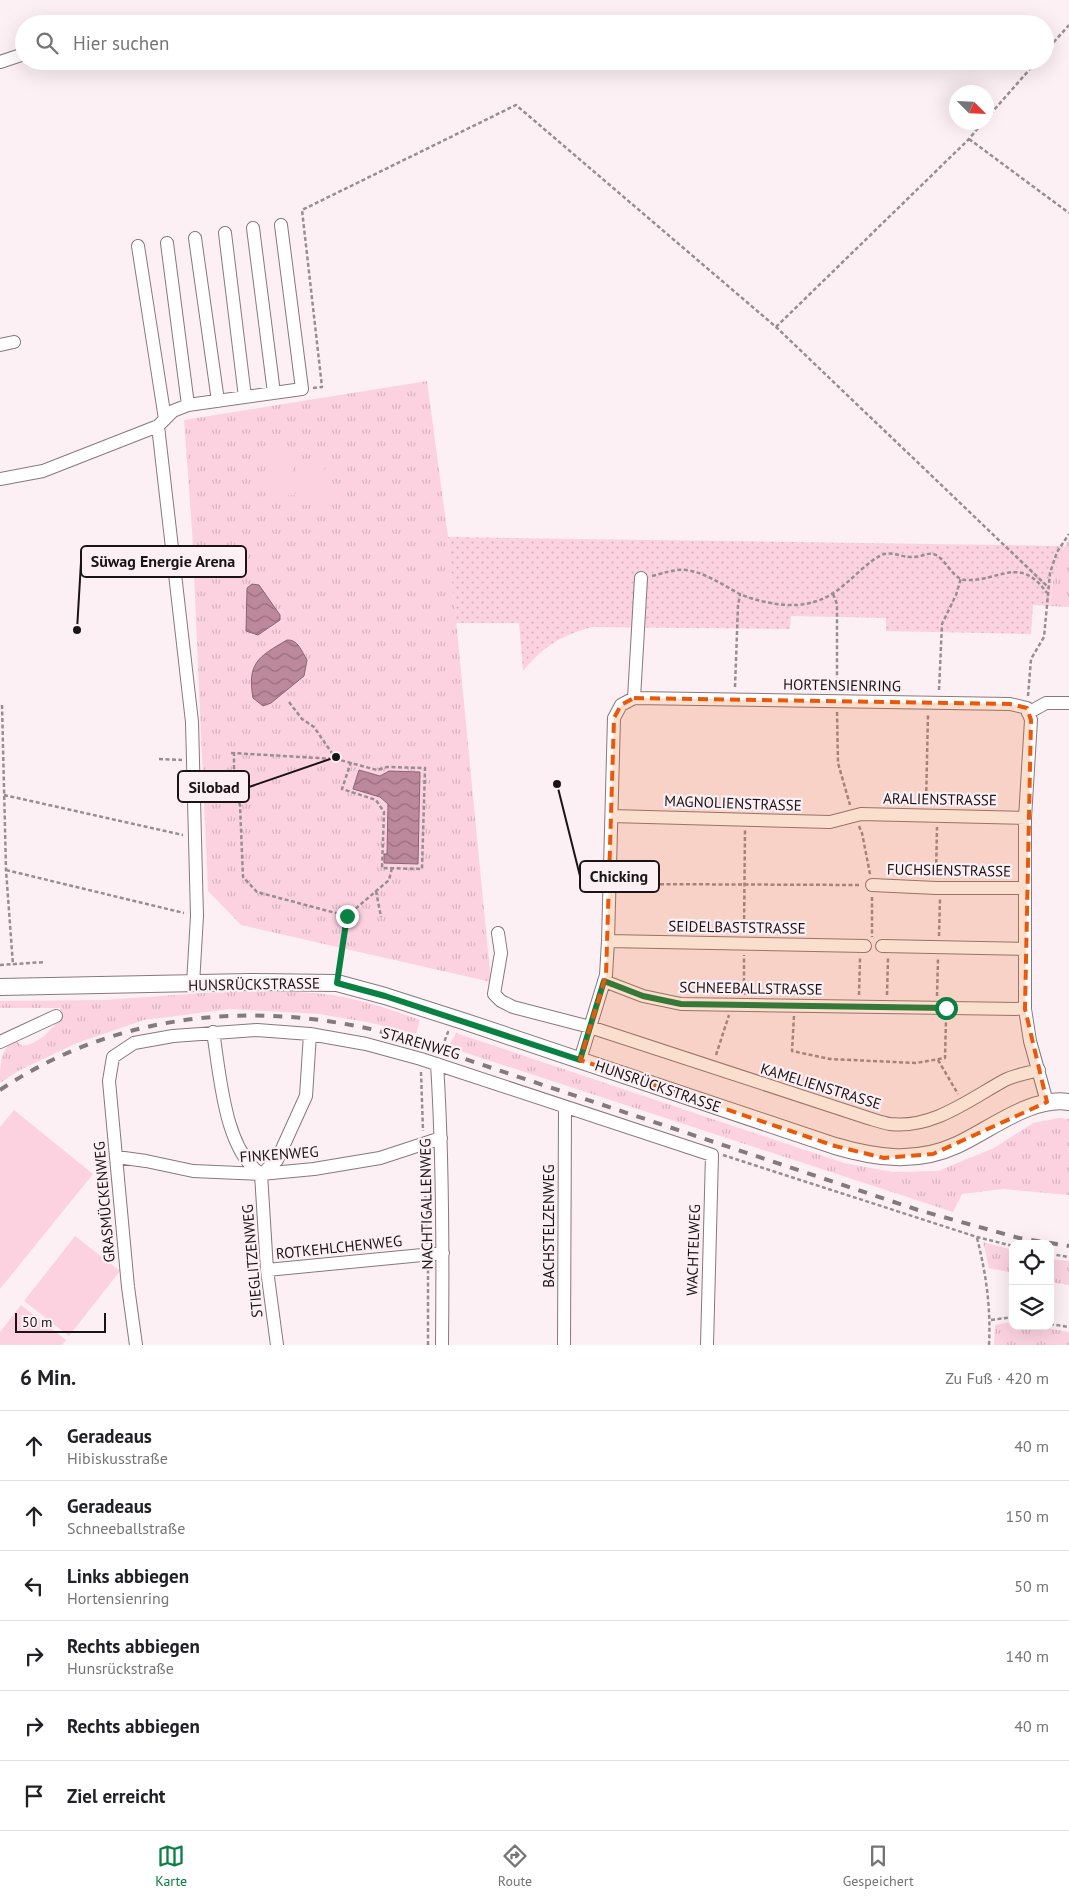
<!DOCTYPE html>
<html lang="de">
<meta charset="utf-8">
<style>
:root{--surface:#fff;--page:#f6f6f6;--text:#202124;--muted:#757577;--line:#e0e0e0;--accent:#0b8043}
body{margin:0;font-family:"PT Sans",sans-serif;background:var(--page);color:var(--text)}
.controls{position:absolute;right:15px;bottom:15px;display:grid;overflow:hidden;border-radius:10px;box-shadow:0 5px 20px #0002}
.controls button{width:45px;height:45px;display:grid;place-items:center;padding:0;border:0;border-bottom:1px solid var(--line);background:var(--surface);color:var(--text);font:25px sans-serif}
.compass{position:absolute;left:949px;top:85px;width:45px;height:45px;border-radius:50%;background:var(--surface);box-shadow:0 5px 20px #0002;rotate:114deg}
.scale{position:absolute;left:15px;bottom:12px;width:91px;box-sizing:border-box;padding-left:5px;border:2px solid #191416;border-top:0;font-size:14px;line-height:18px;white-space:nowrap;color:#191416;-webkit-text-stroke:4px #fdf0f5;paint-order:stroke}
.stop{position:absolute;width:15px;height:15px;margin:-11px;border:4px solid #0b8043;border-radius:50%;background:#fff}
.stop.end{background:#0b8043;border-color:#fff;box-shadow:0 1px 5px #0008}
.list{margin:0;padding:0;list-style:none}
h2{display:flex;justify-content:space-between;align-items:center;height:65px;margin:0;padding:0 20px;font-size:21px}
h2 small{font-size:16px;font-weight:400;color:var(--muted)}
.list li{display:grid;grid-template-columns:32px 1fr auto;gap:15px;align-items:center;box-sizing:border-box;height:70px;padding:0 20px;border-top:1px solid var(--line)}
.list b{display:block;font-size:19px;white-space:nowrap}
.list p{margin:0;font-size:16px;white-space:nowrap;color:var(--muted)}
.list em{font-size:16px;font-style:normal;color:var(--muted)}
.icon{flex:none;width:28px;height:28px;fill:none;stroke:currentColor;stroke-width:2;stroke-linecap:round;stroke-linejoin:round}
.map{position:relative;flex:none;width:1069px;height:1345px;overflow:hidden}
.search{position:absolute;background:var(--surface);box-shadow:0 5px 20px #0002;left:15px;right:15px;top:15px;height:55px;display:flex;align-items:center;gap:12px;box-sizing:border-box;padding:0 18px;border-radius:28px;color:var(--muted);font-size:19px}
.sheet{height:485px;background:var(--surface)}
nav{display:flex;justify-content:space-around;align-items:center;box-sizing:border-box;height:70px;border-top:1px solid var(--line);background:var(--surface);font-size:14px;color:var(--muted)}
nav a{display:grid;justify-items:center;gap:2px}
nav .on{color:var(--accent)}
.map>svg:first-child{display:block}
</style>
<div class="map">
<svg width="1069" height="1345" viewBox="0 0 1069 1345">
<defs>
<pattern id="grass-tufts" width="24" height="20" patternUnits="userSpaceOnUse" patternTransform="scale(1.25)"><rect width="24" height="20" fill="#fcd2e1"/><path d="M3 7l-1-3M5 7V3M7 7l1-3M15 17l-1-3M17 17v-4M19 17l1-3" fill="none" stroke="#d7b3c0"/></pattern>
<pattern id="park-dots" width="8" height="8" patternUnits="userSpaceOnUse" patternTransform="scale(1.25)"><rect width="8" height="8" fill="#fcd2e1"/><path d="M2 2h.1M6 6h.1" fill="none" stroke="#d7b3c0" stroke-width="1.8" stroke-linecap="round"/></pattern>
<pattern id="water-waves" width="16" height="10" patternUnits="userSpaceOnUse" patternTransform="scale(1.25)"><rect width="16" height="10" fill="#bc889c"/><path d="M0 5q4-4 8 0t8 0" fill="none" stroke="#986e7e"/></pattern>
</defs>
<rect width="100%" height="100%" fill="#fdf0f5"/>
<path fill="url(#grass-tufts)" d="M427,381L448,537L491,982L241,925L208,891L192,530L184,420Z
M1069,540V607L1050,606C1052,584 1055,558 1069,540Z
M231,991C268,992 307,990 343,997C369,1002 395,1011 420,1020L416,1034L367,1022L319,1014L230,1009L144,1020L77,1043L18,1071L0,1083C0,1066 0,1047 16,1040L22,1046C39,1044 51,1030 61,1017L60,1008H0V1001L104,1000Z
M456,1033L844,1163L893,1172L938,1171L994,1148L1033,1123L1059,1118L1069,1119V1195L1003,1189L962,1194L953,1212L448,1047Z
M983,1242L1013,1250V1273L989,1268Z
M1050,1259L1069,1261V1285L1050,1282Z
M1010,1322H1013V1326H1036L1069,1332V1345H994L995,1325Z"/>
<path fill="url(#park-dots)" d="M448,537L1064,546L1052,582L1050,606L1033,605L1031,634L886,631V618L791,616L790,629L592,627C560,636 544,646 523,671L519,623H456Z"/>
<path fill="#fcd2e1" d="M291,451L295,495L272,497L268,453Z
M324,459L327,503L304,505L300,461Z
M14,1110L93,1174L0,1289V1127Z
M75,1236L120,1271L69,1336L24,1301Z
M21,1305L66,1340L62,1345H0V1332Z"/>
<path fill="url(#water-waves)" stroke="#8b6574" d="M252,584L259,585L280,615V620L258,635L246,631L247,588Z
M287,640C298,639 302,652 307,660L304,676L271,703L263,706L253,698C247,663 258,657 287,640Z
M359,770L380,776L389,771L420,772L418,864L384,863V854H387L388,804L380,797L353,789Z"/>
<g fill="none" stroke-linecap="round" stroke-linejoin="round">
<defs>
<path id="minor" d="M0,62L24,54
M253,228L274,393
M225,233L245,397
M195,238L218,401
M167,243L188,405
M138,246L165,419
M0,345L14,342
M158,426L192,722L197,916L193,984
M0,479L43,471L158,426L173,411L188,405L302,389L281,225
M634,698L641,578
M1028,713L1046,703H1069
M612,816L830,822L861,814L1025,818
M872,885L936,888H1025
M498,933L501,953L494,994L501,1001L513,1007L590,1027L868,1118C875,1120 883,1123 890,1124C933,1129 970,1099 1005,1080C1015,1075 1028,1073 1039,1070
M608,941L865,946
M882,946L1024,949
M604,981L643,996L681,1004L1025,1009
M213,1032C220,1073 224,1150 261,1174L267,1270L277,1345
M0,1042L56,1016
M580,1060L606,975L608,941L614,718L621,705L634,698L1010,704L1027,708L1031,720L1025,818V1009L1030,1041L1047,1102
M437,1064C443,1157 443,1251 442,1345
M117,1157L146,1161L193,1171L261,1174L314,1169L380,1158L441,1138
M262,1174L277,1160L306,1096L310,1034
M267,1270L443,1253
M136,1345L128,1287L109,1081L113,1057L134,1043L173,1036L257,1030L310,1034L366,1044L421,1059L712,1155L707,1345
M564,1345L565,1107"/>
<path id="major" d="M0,987L249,982L337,983L385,996L463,1021L835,1146C876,1158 916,1164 957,1145C990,1130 1031,1096 1069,1102"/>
</defs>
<use href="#minor" stroke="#87787e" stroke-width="14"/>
<use href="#major" stroke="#87787e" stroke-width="18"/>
<path stroke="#978e92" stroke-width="2.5" stroke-dasharray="4 2.5" stroke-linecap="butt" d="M1045,52L1069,25
M986,119L1037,61
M969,139L1069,213
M776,327L969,139L983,122
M313,388L322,387L302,210L516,105L776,327L1048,587
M652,576C664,573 674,569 686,570C706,573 721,584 738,593C754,601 780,606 798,605C828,602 841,588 862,569C869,563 876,557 884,554C895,552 904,558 914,557C922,557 929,551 936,555C947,561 952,578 965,580C1000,582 1019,554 1047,593
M833,594L837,604V689
M735,687L738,606L740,594
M939,690L942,624L956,595L961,578
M1028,696L1031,659L1044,637L1050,573L1057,552L1069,534
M289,702L302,719L314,727L336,759
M2,705L6,870L13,965
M837,712L838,763L850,805
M234,752V792L240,805L243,877L257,892L347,916
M231,753L336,759L377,770L387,767L425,768L422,869L382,868L384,812L376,800L342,789L351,762
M159,759L182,760
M4,795L183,835
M926,804L928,714
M859,826L862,833L870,874
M6,870L184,913
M936,876L937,827
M621,884L860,885
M376,891L381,917
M872,897V937
M744,932L745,830
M939,936L940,899
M0,965L45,962
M339,969L347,916L389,880L392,868
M744,995V955
M859,995L860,958
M887,995L888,958
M937,996L938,959
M794,1016L792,1051L830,1059L916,1063L945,1058L946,1020
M440,1053L448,1032L446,1031
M716,1055L729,1015
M938,1060L958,1094
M421,1072L423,1131
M723,1155L977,1237L1013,1246
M424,1157L427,1244
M977,1238C986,1273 991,1308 989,1345
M1050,1254L1069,1257
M991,1320L1013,1317
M1050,1324L1069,1327
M428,1345V1267"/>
<use href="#minor" stroke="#fff" stroke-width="12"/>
<use href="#major" stroke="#fff" stroke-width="16"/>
<path stroke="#837a7e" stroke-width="4" stroke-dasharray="9 9" stroke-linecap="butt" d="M0,1090C107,1018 236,1001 361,1027C388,1032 415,1043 441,1051L918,1210L1019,1238L1069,1246"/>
</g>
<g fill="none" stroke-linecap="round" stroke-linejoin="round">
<path stroke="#0b8043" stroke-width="6" d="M347,916L337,983L385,996L580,1060L604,981L643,996L681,1004L946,1008"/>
</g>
<path fill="#e8590c" fill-opacity="0.2" stroke="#e8590c" stroke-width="4" stroke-dasharray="10 6" stroke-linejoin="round" d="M634,698L1010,704L1027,708L1031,720L1025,1009L1047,1102L933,1154L884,1158L835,1146L580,1060L606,975L614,718L621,705Z"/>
<g text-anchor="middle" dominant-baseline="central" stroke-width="4.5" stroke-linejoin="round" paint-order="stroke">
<g font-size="15" fill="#191416" stroke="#fdf0f5">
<text transform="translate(842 685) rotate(1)">HORTENSIENRING</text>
<text transform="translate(940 799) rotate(1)">ARALIENSTRASSE</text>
<text transform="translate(733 803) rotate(2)">MAGNOLIENSTRASSE</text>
<text transform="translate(949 870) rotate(1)">FUCHSIENSTRASSE</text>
<text transform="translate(737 927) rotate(1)">SEIDELBASTSTRASSE</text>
<text transform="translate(254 984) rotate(-1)">HUNSRÜCKSTRASSE</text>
<text transform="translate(751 988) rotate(1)">SCHNEEBALLSTRASSE</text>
<text transform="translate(421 1043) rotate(16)">STARENWEG</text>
<text transform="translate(658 1086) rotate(19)">HUNSRÜCKSTRASSE</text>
<text transform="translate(821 1086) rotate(17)">KAMELIENSTRASSE</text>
<text transform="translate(279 1154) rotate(-4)">FINKENWEG</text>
<text transform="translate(104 1202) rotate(-95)">GRASMÜCKENWEG</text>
<text transform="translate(426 1204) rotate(-91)">NACHTIGALLENWEG</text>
<text transform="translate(548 1226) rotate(-90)">BACHSTELZENWEG</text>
<text transform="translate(339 1247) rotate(-6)">ROTKEHLCHENWEG</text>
<text transform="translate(693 1250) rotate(-88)">WACHTELWEG</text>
<text transform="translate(252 1261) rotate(-95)">STIEGLITZENWEG</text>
</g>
</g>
<path fill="none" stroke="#191416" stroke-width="2" d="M77 630L81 562M336 757L249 787M557 784L580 876"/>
<g fill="#191416" stroke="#fdf0f5" stroke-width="2">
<circle cx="77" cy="630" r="5"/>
<circle cx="336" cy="757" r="5"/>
<circle cx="557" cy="784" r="5"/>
</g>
<g fill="#fdf0f5" stroke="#191416" stroke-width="2">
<rect x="81" y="546" width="165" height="31" rx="5"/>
<rect x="178" y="771" width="71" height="31" rx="5"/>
<rect x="580" y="861" width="79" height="31" rx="5"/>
</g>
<g font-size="16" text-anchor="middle" font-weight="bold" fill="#191416">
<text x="163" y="567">Süwag Energie Arena</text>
<text x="214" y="793">Silobad</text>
<text x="619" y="882">Chicking</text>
</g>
</svg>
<div class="controls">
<button><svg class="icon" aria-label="locate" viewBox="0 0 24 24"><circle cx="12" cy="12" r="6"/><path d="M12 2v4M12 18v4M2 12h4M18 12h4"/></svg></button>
<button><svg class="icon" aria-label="layers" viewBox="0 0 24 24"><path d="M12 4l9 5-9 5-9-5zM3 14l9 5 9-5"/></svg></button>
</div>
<svg class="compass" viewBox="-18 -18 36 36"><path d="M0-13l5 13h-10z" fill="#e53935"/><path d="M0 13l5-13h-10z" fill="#757577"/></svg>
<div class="scale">50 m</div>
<div class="stop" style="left:946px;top:1008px"></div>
<div class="stop end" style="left:347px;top:916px"></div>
<div class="search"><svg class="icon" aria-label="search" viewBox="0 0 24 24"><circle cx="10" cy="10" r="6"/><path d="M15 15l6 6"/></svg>Hier suchen</div>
</div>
<section class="sheet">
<h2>6 Min.<small>Zu Fuß · 420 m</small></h2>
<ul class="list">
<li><svg class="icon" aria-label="ahead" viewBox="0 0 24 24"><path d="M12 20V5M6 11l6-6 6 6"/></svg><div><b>Geradeaus</b><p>Hibiskusstraße</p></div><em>40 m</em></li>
<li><svg class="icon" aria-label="ahead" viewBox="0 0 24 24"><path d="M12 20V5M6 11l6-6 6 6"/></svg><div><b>Geradeaus</b><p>Schneeballstraße</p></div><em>150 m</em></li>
<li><svg class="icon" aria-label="left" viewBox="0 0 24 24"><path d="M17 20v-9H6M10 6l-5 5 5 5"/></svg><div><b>Links abbiegen</b><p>Hortensienring</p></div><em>50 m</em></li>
<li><svg class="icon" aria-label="right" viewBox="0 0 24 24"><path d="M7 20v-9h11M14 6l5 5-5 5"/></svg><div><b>Rechts abbiegen</b><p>Hunsrückstraße</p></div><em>140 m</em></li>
<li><svg class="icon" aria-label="right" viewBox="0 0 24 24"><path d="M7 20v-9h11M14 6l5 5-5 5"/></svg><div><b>Rechts abbiegen</b></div><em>40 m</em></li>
<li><svg class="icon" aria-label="arrive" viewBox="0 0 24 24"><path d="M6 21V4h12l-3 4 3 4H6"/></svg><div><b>Ziel erreicht</b></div></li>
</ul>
</section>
<nav>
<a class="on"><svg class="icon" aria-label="map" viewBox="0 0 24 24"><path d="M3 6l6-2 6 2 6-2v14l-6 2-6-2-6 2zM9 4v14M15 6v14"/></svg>Karte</a>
<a><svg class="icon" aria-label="directions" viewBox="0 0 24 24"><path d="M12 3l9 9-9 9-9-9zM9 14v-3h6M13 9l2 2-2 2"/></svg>Route</a>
<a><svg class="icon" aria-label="saved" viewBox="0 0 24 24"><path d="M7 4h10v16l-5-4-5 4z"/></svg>Gespeichert</a>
</nav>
